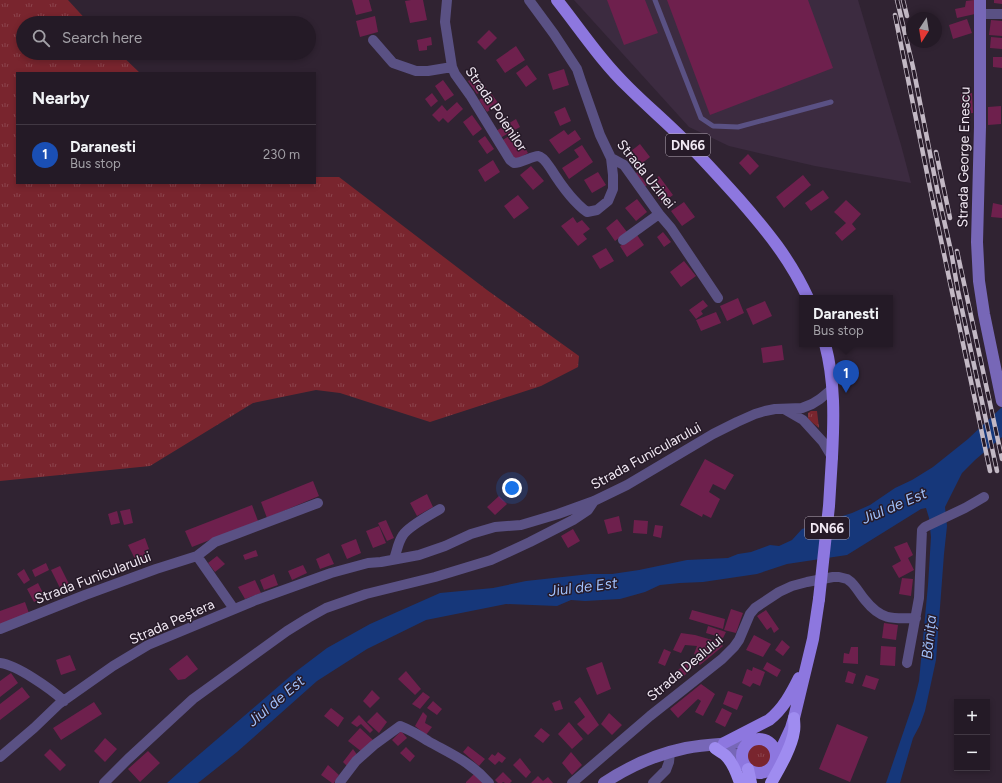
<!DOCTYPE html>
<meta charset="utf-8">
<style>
:root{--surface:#241a26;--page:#302732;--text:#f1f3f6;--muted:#a3a1a7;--line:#413843;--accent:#0b8043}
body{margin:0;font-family:Figtree,sans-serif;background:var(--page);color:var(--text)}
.controls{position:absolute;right:12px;bottom:12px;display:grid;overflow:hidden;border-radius:0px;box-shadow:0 2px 6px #0003}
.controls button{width:36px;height:36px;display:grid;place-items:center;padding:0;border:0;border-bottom:1px solid var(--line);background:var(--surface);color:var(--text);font:20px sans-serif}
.compass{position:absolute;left:906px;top:12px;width:36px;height:36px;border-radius:50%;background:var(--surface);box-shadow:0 2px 6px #0003;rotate:192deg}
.you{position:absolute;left:512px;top:488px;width:14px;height:14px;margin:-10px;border:3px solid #fff;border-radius:50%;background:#1a73e8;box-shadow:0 0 0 6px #1a73e833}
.badge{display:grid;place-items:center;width:26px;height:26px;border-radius:50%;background:var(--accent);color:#fff;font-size:13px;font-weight:700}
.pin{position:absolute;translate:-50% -33px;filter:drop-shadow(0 1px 2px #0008)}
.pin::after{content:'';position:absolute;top:21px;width:14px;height:12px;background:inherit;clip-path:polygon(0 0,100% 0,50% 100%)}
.popup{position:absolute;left:799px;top:295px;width:94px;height:52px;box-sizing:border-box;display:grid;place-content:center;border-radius:0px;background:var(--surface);filter:drop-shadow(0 1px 3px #0005);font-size:13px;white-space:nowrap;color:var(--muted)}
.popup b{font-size:15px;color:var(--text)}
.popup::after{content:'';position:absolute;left:50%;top:100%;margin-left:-8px;border:8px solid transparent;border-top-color:var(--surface)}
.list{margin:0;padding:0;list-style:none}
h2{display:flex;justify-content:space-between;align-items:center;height:52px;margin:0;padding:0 16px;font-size:17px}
h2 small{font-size:13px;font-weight:400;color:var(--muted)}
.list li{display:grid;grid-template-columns:26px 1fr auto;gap:12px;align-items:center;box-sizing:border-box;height:60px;padding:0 16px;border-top:1px solid var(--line)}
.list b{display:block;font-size:15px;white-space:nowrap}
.list p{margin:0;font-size:13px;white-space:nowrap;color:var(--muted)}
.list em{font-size:13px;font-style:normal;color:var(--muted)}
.icon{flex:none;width:22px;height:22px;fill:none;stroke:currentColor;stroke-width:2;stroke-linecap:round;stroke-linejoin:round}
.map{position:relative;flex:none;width:1002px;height:783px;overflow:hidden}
.search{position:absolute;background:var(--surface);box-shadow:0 2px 6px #0003;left:16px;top:16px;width:300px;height:44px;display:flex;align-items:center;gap:10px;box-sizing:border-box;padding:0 14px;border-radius:22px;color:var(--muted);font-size:15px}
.panel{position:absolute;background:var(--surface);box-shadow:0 2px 6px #0003;left:16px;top:72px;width:300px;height:112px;border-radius:0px}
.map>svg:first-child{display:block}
</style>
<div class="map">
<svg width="1002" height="783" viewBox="0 0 1002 783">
<defs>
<pattern id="grass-tufts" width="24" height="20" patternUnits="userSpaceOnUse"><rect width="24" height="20" fill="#79252e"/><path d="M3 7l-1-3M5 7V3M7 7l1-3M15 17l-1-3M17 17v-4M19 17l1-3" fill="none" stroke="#8c454d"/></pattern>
</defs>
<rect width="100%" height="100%" fill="#302332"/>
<path fill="#3c2b40" d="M574,0H858L901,145L911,183L815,166L729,146L689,127Z"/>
<path fill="url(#grass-tufts)" d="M0,0H68L89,23H23V53H119L140,73H17V183H268L271,184L276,183H315V177H339L487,290L579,356L578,367L541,386L430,422L340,393L316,390L253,403L150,466L0,481Z
M811,411H817L819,428L808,419V413Z
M743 756a17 17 0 1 1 34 0a17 17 0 1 1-34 0Z"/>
<path fill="#16377a" d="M1002,407V437L975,460L962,473L945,507L947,526L944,554L941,594L936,660L925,711L920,725L913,738L900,783H886L914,701L919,681L928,585L931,537L929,518L926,508L921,509L847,555L787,564L757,574L703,582L680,583L660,585L645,592L620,599L585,601L571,600L557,606L506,604L426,620L367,649L317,681L237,752L198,783H167L187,765L294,673L327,648L370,624L440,593L493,588L526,581L590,574H612L639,570L687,560L728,558L738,554L751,552L770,545L779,546L792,540L802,529L852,513L870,505L895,488L912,480L933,467L968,439Z"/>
<path fill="#6e204d" d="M352,0H369L372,11L356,15Z
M411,0H423L427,20L410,23L405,1Z
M607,0H645L658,33L624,45Z
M667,0H808L833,68L710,115Z
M974,0L975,14L957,18L955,9L965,7L966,1Z
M994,0H1002V4L994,3Z
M375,16L378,32L360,37L356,21Z
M967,19L972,33L953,39L949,25Z
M991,20L1002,21V36L989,35Z
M489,30L497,38L485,50L477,42Z
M431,37L432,45L427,46V50L419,51L417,40Z
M991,37L1002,38V49L990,48Z
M516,46L525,60L505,73L496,60Z
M993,57H1002V68L993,67Z
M527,65L537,79L526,87L516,73Z
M564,69L569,85L553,90L548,74Z
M477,75L486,88L477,94L468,81Z
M443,80L454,95L445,101L435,86Z
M490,92L499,104L487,112L479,100Z
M432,93L438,101L431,107L425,99Z
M972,93L973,113L962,114L961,94Z
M457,102L463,109L448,123L443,118L439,122L432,115L442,105L447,111Z
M1001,106V124L988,125V107Z
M565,107L571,121L560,126L554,112Z
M472,115L482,129L473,136L463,122Z
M516,119L520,127L500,138L496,131Z
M564,130L568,135L575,130L581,139L559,154L549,140Z
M511,135L519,149L524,146L528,153L516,160L501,141Z
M485,136L494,149L487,154L478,141Z
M640,144L650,157L636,168L626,155Z
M582,145L593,162L569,179L562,168L579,157L574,150Z
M748,154L759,166L750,175L739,163Z
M493,160L500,172L485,182L478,170Z
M531,166L544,181L533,190L520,175Z
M598,172L606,185L592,193L584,180Z
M638,172L647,185L642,189L632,175Z
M803,175L811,185L784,208L776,197Z
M659,176L673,195L662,203L648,184Z
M823,190L829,198L811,211L805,203Z
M518,195L529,208L514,219L504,206Z
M637,199L647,212L636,221L625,208Z
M846,200L861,214L852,224L856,229L842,241L835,233L846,223L834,212Z
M684,202L695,217L682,226L671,211Z
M993,203L1002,205V218L991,217Z
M573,217L577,223L582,220L590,229L583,234L587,239L578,246L561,226Z
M617,219L627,232L615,241L606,228Z
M663,232L671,242L664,247L657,237Z
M637,235L644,245L627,257L620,246Z
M606,248L614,261L600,269L592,256Z
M684,261L696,276L681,287L670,272Z
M738,298L744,313L727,321L720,306Z
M703,300L708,306L701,311L703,314L696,319L689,310Z
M765,301L772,316L753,325L746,309Z
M716,312L721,323L701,331L696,320Z
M782,345L784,360L763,363L761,348Z
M705,459L734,475L725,490L713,484L709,492L720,499L711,518L703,514L702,517L680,505Z
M313,481L319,496L267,518L261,502Z
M427,494L433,507L417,516L410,503Z
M499,496L507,504L495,515L487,507Z
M252,505L258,521L192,547L185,531Z
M130,509L133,523L124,525L120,511Z
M117,511L120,523L111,525L108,514Z
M619,516L622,531L608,534L604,520Z
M386,520L394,538L387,541L378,523Z
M634,520L648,521L647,534L633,533Z
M655,525L663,526L661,538L653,536Z
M379,526L386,543L373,548L366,531Z
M573,529L580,541L568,548L561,536Z
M145,538L149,549L144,551L149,561L138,565L128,545Z
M356,539L361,553L347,559L341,545Z
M907,542L913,555L908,558L914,570L899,578L892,566L901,561L894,547Z
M256,550L258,556L245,560L243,555Z
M329,553L334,564L320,569L316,559Z
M217,556L225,564L215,572L208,563Z
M46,563L49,570L35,577L32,570Z
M303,565L307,573L292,580L288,571Z
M60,566L69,584L60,588L51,570Z
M24,569L30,580L24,584L17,574Z
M274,574L278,585L264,590L260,580Z
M902,578L913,579L911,596L899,594Z
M255,580L261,593L245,599L238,587Z
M38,583L45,597L34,602L27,589Z
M25,602L30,616L0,628V611Z
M731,609L743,613L736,633L724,630Z
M692,610L725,619L723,629L689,619Z
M766,610L779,629L774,633L771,627L767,630L757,616Z
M884,623L898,625L896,640L882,638Z
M708,626L726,632L723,638L706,633Z
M681,633L695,635L719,642L723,646L700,665L694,661L699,656L694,654L697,646L685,645L681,653L673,650Z
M754,635L771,644L763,657L746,650Z
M782,640L790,647L783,656L775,650Z
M881,646L896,647L895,666L880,665Z
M851,647H858V664L843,663L844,653L849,654Z
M664,649L671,652L665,666L658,663Z
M70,655L76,670L61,675L56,660Z
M187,655L198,669L185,679L178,680L169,669Z
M689,660L694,666L683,677L677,671Z
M602,662L611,689L597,695L586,668Z
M767,662L781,670L777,677L763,669Z
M753,667L765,672L760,686L753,683L750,687L742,683L747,669L752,671Z
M406,671L421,689L415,695L398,679Z
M848,671L856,674L853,684L845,682Z
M11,673L18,683L0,697V681Z
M866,675L879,679L875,690L862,686Z
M701,684L715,694L703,716L695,712L701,701L698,699L678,718L670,709Z
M22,687L30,697L0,720V704Z
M372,690L380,698L370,708L363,701Z
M728,691L743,696L737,710L723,704Z
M423,692L430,697L420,709L412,704Z
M580,697L599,725L588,735L577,724L585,717L574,702Z
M560,700L563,709L555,711L552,703Z
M433,701L442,709L437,715L427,708Z
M94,702L102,714L61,740L53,728Z
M331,708L344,718L338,727L324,716Z
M722,708L732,713L725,727L715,722Z
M377,712L387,722L379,733L367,722Z
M423,712L427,716L425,723L432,727L426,735L415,726Z
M609,713L622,725L612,735L601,724Z
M359,715L373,730L370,733L361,724L357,727L351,723Z
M569,722L583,739L572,749L558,734Z
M837,724L868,737L850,782L819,769Z
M360,728L373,740L362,752L348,741Z
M541,728L550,735L543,743L534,736Z
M401,731L407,738L398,746L392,740Z
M105,738L117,749L105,762L94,751Z
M468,746L485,759L479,766L463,752Z
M406,747L415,756L410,762L400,753Z
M50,749L66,765L60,771L44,755Z
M353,749L358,756L348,767L343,762Z
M148,751L160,763L140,782L128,769Z
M498,752L506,758L502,763L499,761L495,765L488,759L492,754L495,756Z
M571,752L582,765L572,775L562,763Z
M520,758L531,772L526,778L513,765Z
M328,765L339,775L334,783H332L321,775Z
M503,772L512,781L510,783H505L503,782L502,783H498L495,780Z
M475,773L484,783H466V782Z
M538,776L543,781L548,777L553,783H531Z"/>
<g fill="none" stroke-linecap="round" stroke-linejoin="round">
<path stroke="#5a5184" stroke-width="5" d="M655,0L701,118L713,126L738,127L831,102"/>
<path stroke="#5a5184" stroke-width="10" d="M447,0L445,22L452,67L455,74L470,95L510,160L514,163C522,163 532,156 538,156C544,157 548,165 551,169C561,185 572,201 587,212L597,210L608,201L613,189V175L611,158
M529,0L554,34L577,69L581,81L600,135L611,158L624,165L659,214L671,228L718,298
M980,14H1002
M373,40L393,63L416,71H428L452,67
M623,240L659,214
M784,409L803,420L823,442L832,457
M197,556L234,609
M394,559C397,551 398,542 403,535C409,526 430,515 440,509
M0,629L85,595L156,569L197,556L215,542L318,503
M0,663C17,665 51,689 64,701
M907,663L919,598L922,530L925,527L965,508L984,497
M0,757L34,728L59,704L113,666L148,645L256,600L331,573L368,563L381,562L419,555L445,546L471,534L495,527L521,525L558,514L594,501L627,485L713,434L737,422L755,414L765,411L775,409L802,408L812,404L820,399L832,389
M340,782L356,761L374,745L400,726C410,730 419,735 428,741C451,754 471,762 489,783
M104,783L128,759L193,699L287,631L308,618L326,608L366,594L435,577L491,560L530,542L573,520L588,510L594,501
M572,783L650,716L722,659L734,647L739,640L750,614L755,608L779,592L792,586L807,582L833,577H839L847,579L851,582C857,588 860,594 865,600C881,620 892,619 916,618
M653,783L666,770L669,762L670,752"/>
<path stroke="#7767b7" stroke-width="12" d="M980,0V127L977,242L979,281L984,314L1002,401
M715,748L732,753L742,761
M604,783C628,767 657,754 686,748C707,744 729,744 750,741"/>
<path stroke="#8d77df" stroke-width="12" d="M557,0C580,29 601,61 628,87C646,105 665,121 683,139C702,158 721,179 739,199C767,231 790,259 808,298
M825,344C835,381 834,419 832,457
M742 756a17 17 0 1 1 34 0a17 17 0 1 1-34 0Z
M724,743L769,720C783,709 791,694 799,678
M777,758L791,728L794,718L813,639L819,599"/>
<path stroke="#9f8cf0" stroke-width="12" d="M715,748C718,751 723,753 726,756C733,763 737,774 740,783
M748,769L751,783
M771,783C779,769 792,747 794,731C795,727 794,722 794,718"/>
<defs>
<path id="rail" d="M897,0L913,67L938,194L951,251L958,291L997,471
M903,0L907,16
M895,15L930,188L990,471
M936,152L950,218
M957,251L1002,459"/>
</defs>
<use href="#rail" stroke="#c2b8c4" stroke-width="4.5"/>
<use href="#rail" stroke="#261a28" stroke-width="3" stroke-dasharray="9" stroke-linecap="butt"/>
<path stroke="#8d77df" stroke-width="12" d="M819,599L829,506L832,457"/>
</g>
<g text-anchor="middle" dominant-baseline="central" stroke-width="3" stroke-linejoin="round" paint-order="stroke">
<g fill="#261a28" stroke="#b4aab6" stroke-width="1">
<rect x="666" y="134" width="44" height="22" rx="3"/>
<rect x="805" y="517" width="44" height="22" rx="3"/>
</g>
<g font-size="13" font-weight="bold" fill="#f1e8f3">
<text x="688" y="145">DN66</text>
<text x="827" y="528">DN66</text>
</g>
<g font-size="14" fill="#f1e8f3" stroke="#261a28">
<text transform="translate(496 109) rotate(56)">Strada Poienilor</text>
<text transform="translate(964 157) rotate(-89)">Strada George Enescu</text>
<text transform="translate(646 174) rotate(51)">Strada Uzinei</text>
<text transform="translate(646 456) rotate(-29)">Strada Funicularului</text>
<text transform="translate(93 578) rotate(-21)">Strada Funicularului</text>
<text transform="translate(172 622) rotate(-24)">Strada Peștera</text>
<text transform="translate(685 668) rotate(-40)">Strada Dealului</text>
</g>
<g font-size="15" font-style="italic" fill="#9fbff9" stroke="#261a28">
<text transform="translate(894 506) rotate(-23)">Jiul de Est</text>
<text transform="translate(583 587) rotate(-7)">Jiul de Est</text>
<text transform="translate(929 637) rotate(-84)">Bănița</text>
<text transform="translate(276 701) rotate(-40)">Jiul de Est</text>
</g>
</g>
</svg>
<div class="controls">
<button>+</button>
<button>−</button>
</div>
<svg class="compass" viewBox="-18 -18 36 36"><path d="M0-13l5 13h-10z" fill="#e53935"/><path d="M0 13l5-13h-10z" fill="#a3a1a7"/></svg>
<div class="you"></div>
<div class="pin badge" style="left:846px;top:393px;background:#1a4fb4">1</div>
<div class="popup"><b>Daranesti</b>Bus stop</div>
<div class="search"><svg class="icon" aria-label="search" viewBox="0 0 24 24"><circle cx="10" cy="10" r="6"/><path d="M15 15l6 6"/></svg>Search here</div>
<section class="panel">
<h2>Nearby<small></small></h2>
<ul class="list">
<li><span class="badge" style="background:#1a4fb4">1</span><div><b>Daranesti</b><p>Bus stop</p></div><em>230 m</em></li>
</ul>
</section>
</div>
